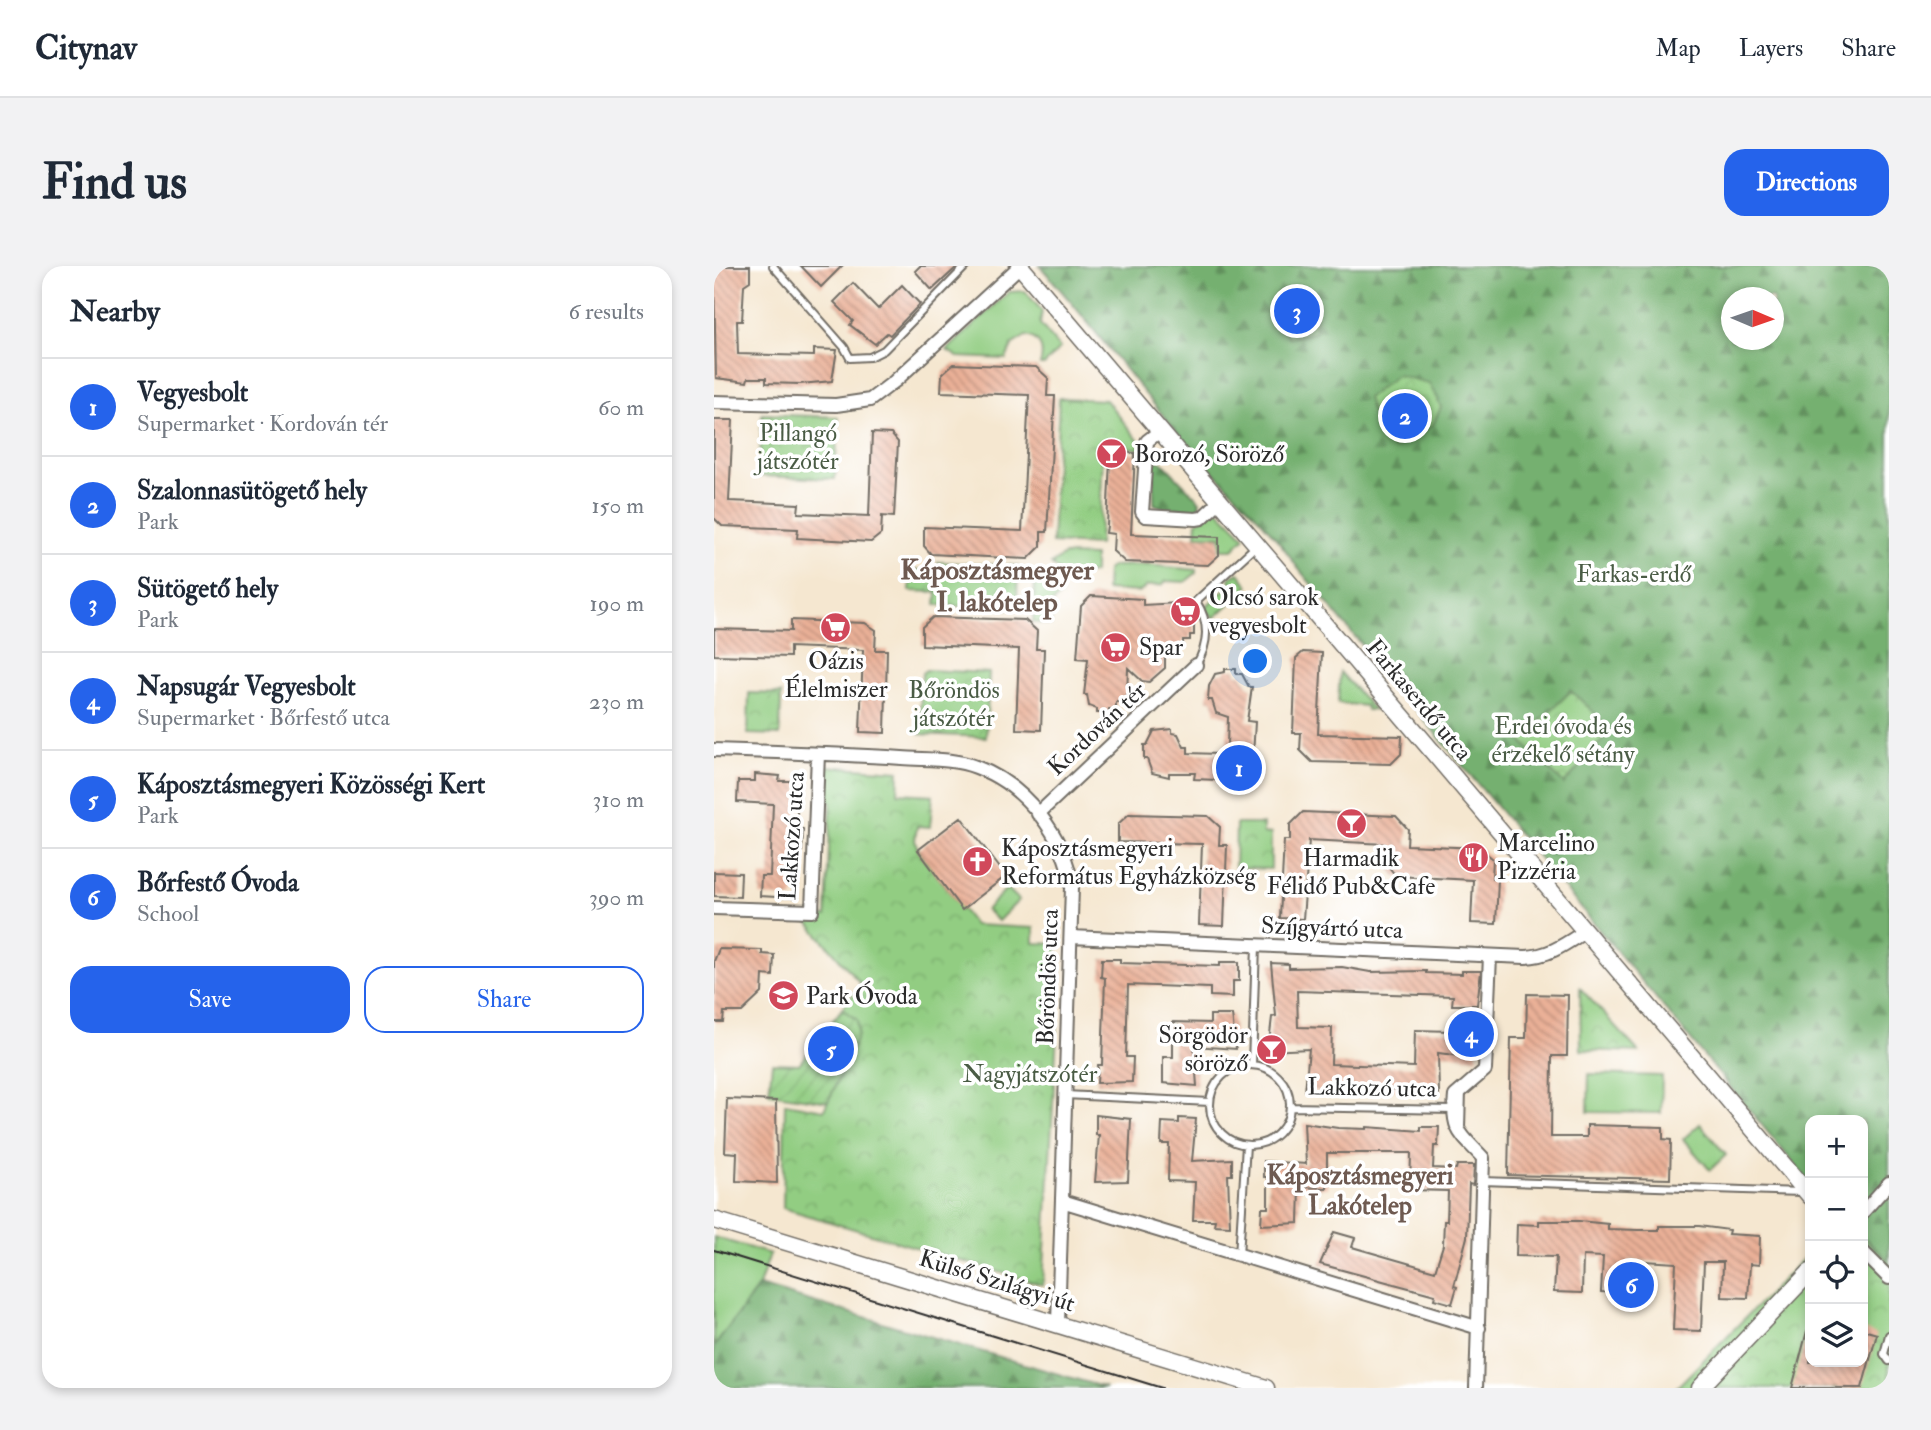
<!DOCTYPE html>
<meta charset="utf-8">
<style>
:root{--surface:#fff;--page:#f2f2f3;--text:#1f2937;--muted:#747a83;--line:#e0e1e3;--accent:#2563eb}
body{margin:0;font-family:"IM FELL Double Pica",serif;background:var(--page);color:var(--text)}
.controls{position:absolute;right:21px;bottom:21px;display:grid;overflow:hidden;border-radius:14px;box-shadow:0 4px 10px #0003}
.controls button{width:63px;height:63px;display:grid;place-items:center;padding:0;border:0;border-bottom:2px solid var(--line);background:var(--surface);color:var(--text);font:35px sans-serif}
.compass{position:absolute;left:1007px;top:21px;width:63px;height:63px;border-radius:50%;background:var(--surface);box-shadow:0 4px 10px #0003;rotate:92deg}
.you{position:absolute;left:542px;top:396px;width:24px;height:24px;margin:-18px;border:5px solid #fff;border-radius:50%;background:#1a73e8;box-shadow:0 0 0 10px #1a73e833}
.badge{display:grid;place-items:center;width:46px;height:46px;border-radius:50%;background:var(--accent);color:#fff;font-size:23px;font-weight:700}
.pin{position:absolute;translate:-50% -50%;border:4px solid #fff;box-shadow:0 2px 7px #0006}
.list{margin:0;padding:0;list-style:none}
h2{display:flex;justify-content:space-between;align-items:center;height:91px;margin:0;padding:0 28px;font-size:30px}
h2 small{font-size:23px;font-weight:400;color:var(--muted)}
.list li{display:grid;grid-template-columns:46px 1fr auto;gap:21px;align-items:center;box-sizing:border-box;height:98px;padding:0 28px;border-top:2px solid var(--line)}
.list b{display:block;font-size:26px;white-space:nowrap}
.list p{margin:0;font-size:23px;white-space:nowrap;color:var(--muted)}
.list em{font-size:23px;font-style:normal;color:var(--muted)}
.actions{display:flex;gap:14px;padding:21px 28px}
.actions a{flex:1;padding:16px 0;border:2px solid var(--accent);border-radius:21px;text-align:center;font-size:24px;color:var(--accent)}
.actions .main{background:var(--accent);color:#fff}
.icon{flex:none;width:38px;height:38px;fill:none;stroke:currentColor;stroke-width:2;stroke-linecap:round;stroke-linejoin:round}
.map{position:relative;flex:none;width:1175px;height:1122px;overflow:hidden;border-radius:21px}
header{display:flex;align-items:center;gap:42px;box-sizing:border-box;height:98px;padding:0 35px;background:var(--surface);border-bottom:2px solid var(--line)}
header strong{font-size:33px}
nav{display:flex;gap:38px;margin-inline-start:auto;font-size:24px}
.intro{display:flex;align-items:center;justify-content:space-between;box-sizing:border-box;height:168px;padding:0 42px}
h1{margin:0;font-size:49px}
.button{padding:18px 32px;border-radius:21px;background:var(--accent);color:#fff;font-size:24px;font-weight:700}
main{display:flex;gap:42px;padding:0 42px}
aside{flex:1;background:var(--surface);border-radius:21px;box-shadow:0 4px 10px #0003}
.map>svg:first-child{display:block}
</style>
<header>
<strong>Citynav</strong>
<nav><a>Map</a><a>Layers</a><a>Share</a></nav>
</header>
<div class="intro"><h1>Find us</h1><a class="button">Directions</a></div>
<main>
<aside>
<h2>Nearby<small>6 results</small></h2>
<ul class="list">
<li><span class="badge">1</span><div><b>Vegyesbolt</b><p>Supermarket · Kordován tér</p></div><em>60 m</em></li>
<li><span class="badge">2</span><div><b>Szalonnasütögető hely</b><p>Park</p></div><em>150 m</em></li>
<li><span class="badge">3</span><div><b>Sütögető hely</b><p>Park</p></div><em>190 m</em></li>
<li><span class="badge">4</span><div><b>Napsugár Vegyesbolt</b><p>Supermarket · Bőrfestő utca</p></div><em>230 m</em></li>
<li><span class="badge">5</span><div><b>Káposztásmegyeri Közösségi Kert</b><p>Park</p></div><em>310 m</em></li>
<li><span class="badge">6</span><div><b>Bőrfestő Óvoda</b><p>School</p></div><em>390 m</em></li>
</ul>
<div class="actions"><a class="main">Save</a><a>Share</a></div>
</aside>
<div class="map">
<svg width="1175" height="1122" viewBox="0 0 1175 1122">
<defs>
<pattern id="forest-firs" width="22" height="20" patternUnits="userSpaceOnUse" patternTransform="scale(1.75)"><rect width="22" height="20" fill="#75b070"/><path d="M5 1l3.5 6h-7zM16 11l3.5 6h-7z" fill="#608f5c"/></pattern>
<pattern id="park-crowns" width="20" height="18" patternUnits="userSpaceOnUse" patternTransform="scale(1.75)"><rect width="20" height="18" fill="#92cd82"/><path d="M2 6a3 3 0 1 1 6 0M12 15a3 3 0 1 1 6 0" fill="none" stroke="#7eb070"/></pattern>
<pattern id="garden-furrows" width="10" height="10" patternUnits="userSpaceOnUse" patternTransform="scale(1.75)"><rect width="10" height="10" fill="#92cd82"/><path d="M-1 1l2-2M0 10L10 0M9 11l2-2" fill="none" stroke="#7eb070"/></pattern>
<pattern id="building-back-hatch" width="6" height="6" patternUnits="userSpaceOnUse" patternTransform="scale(1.75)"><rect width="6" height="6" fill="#eab097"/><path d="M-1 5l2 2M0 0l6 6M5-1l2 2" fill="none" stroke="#be8f7b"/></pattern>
</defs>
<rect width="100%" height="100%" fill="#fff"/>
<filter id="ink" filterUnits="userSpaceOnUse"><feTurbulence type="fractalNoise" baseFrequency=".0143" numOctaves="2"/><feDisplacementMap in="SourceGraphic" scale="14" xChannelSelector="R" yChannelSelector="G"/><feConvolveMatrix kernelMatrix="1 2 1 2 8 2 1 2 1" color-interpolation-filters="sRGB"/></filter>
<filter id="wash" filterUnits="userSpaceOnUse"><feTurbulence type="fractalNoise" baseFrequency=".00686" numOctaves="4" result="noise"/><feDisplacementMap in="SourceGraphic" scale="28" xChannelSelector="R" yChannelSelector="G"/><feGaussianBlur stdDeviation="1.57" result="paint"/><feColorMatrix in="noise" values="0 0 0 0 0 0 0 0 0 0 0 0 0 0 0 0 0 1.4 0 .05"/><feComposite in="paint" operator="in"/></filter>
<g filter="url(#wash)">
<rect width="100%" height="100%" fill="#f5e7d0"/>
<path fill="#92cd82" stroke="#5e7c56" stroke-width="2" d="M311,25L328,45L326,58L346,82L330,99H326C330,85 328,73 312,70L299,78L292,93L244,91L233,84L295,26Z
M503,243L531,271L519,283H507V270L482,269L483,256Z
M350,289L380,290V307L365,308L356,317L337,298Z
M434,299L482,304V307L471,316L452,315L448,319L433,320L426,326L392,324L393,304L397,300Z
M328,306L348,327L338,338L337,359L319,356L321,314Z
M525,307L535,320L500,352L490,342L518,317L515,312Z
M626,406L660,444H653L652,440L624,437Z
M293,622L305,634L284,655L272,644Z
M875,808L948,810L947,847L874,846Z
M986,858L1012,889L996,904L969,873Z
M0,971L56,988L45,1020L0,1081Z"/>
<path fill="url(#forest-firs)" stroke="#506e4e" stroke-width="2" fill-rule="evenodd" d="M326,0H1175V995L1149,971V854H1096V917L583,301C551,251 507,217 469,173C420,117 376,56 326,0ZM1017,32H1059V74H1017Z
M443,195H447L486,235L485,241L481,243L450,242L440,238L439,198Z
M45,1020L392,1122H0V1081Z"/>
<path fill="url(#park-crowns)" stroke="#5e7c56" stroke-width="2" d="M585,29L600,35L601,67L575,71L561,53L567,37Z
M683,109L715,117L727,141L719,159L681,183L665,169L653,132Z
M345,132L392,134L425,175V183L395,180L389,188L385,279L338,277Z
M48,148L124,151L121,213L45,210Z
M224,296L304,300L303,343L222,339L223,326L196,325L197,304H224Z
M212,404L275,407L272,471L205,468L208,407Z
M857,425L885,451L894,468L850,518L806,474Z
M35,427L67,428L66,469L34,468Z
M109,500L185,505L184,527L219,529L216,561L203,560L201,574L204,584L260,659L320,662V677L343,678V766L329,1019L69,942L71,837L110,844L144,769L143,754L128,743L147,718L91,653L112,650L117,535L107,534Z
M522,558H549V567L557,568V603L521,602Z
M866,722L925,786L867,784Z
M1149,971L1175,995V1122H962L1096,986V1096H1149Z"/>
<path fill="url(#garden-furrows)" stroke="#5e7c56" stroke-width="2" d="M128,743L143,754L144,769L114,836L55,827L58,797L85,798Z"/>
<g id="blocks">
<path fill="url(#building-back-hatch)" d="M3,0H36V15L30,19L28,55H23L24,88L100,90V83L123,84L118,115L86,118L52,117V112H34L33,116L2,112L0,11Z
M87,0H128L107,21Z
M206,0H244L218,24L201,5Z
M139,17L164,43L188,19L206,38L176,69L173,67L161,78L136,59L139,55L120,36Z
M239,98L322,101L334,112L333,130H341L333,266H327V280L314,293L217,288L210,280V261L308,265L315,129L227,126L228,108Z
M0,154H19L15,235L85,238L84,247L155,250L158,167L177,168L184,176L180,251L168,250L167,268L157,276L83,272L84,263L8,260L0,252Z
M402,187H421L417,268L505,271V289L494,299L411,296L399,285L400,268L392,267L393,260L396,193Z
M377,330L429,333V339L464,337V342H470L476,355H480V369H476V374H469V381H461L462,385H451V402L435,416L428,415L414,402L413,431H409V436H402V443H395V447H383V443L375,440L373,429H370L374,393L363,392L367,340Z
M219,351L311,354L323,365L322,383H330L327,464L302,463L305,383L208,379V361Z
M77,354L151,357L162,364L161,384H173L171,467L146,466L149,384L76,381V391L0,389V363L77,365Z
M589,386L608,387L604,468L688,470L687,488L677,498L598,496L586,484L587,467H579L582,392Z
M511,403H522V408H528L535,421H538L533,455L541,456L538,507L529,515L480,513L481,507H455V511L438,507L433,493H430V479H433L440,465L458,463V467L464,468L470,481H474V487L505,488L513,479L514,451L502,447L498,434H494L495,420L501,408L511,406Z
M41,508L66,510L65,515H85L82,562L89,563L88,587L81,586L79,632L46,630L47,610H56L59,538L23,536L24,515H41Z
M589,546L682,550L694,563L693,579L766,582L779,593L778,612L784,613L782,658L757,657L759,614L682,610L670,595L671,578L595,574L589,653L566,652L570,574H576V559Z
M415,548L494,550L506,561L505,579H513L510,660L485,659L488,578L404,576V558Z
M247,551L292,610L248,644L204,584Z
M0,606L27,607L26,631L0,630Z
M5,683L48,684V688L60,689L59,710L49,709L48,727L28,746H10L9,756H0V695Z
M388,693H406V697L506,700V696H525V715H519V731L496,730V722L414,719L412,791H419L418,816L383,817L384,799H388L391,712L387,711Z
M557,697L575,698V702L628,701L656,706L712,705V707L748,708V705H767L763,739H738L739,730L583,725L584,761L618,762L617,798L700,801L701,764L738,765L739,757L761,758L763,792L724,787L725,828L675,823V827L652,826V822L608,820V825H591L595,783L554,785L558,751L562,750Z
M813,728L854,729L853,790H838L837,871H873V859L949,861V873L957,874L956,913L794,909L797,772H812Z
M496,749H518L522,783L480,780L483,820L449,817V791H459V756L496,757Z
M13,833L62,835L63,917L22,915L23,887L11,886Z
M382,849L417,853L414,915L381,916L385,869H382Z
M465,852L482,853L478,895L518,893V909H514L516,960L500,959L501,954H479L481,916L454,915L455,878H447L448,856L465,857Z
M590,857L624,862L653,863V861L707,865V861H725L724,880H720L719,902L742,903L743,899H760L759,919L755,918L753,971L740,1020L743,1021L738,1038L720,1033L721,1029L606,998L620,966L641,972L638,981L721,1005L729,979L730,955H733L734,925L696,924L697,887H613V922L586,921L585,957L547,959L548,942H554V911H550V895L592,898Z
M825,955H865L894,958V963L924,964H945V960H985L1015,964L1014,968L1046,970L1045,999L1036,998L1034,1032L1008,1031L1009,996H990L987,1065L959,1064L962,997L915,994L913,1027L887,1026L889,991L869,990L868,1027L840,1026L842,991L802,990L803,958L825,959Z
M1149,1064L1163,1068L1148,1122H1078L1093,1065H1096V1096H1149Z"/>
</g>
</g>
<g filter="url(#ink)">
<use href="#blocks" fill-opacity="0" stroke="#726d65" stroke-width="2"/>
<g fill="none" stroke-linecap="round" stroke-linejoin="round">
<defs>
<path id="lane" d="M59,0L130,81L136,92L156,91L170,84L252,0
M482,399C495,378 496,357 482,335L543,279
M496 839a40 40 0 1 1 80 0a40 40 0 1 1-80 0Z
M538,799L542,680
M351,829L496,836
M576,841L739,844
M747,862L748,824
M768,915L1088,926
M525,989L532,879
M1175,1069L1170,1088L1175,1095"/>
<path id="street" d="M0,136L122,139L156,134L181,115L306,0
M446,165L433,175L428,246L431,250L482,253L488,252L507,234
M0,484C63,486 125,488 188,492C212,494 239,492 262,501C311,519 351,570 358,621L344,1057
M324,548L482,399
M0,642L98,645L104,488
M357,671L811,691C835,690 850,679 870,666
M348,935L765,1062
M1149,946L1175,917
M1149,986L1175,1012
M762,1122L769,892C747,868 737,865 741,830L771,804L776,690"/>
<path id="secondary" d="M306,0L1096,930
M0,954L552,1122
M986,1122L1096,1006"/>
</defs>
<use href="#lane" stroke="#726d65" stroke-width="10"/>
<use href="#street" stroke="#726d65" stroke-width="16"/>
<use href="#secondary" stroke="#726d65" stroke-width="19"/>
<use href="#lane" stroke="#fff" stroke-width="6"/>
<use href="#street" stroke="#fff" stroke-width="12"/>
<use href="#secondary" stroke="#fff" stroke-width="16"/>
<path stroke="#2b2b2b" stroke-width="2" d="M0,984L448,1122"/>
</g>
</g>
<defs>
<symbol id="bar-disc" viewBox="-11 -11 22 22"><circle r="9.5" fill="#d1495b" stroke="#fff"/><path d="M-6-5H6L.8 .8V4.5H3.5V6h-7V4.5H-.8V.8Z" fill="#fff"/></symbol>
<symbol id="supermarket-disc" viewBox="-11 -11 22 22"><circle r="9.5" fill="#d1495b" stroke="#fff"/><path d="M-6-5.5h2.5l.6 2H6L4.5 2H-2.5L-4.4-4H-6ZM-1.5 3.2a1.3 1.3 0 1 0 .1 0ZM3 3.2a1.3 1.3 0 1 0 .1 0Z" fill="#fff"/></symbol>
<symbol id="restaurant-disc" viewBox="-11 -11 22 22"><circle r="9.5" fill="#d1495b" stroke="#fff"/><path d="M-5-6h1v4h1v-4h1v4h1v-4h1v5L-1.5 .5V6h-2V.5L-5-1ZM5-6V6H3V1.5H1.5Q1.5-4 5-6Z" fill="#fff"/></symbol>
<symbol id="church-disc" viewBox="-11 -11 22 22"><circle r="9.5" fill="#d1495b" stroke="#fff"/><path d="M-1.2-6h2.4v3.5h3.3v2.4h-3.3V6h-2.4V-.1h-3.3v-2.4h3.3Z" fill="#fff"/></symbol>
<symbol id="school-disc" viewBox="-11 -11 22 22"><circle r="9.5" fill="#d1495b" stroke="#fff"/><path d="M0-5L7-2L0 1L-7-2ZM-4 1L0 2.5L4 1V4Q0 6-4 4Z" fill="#fff"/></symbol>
</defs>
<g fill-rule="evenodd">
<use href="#bar-disc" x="380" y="170" width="35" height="35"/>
<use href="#supermarket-disc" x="454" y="328" width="35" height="35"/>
<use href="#supermarket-disc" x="104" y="344" width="35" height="35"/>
<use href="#supermarket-disc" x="384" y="364" width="35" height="35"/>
<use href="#bar-disc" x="620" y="540" width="35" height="35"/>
<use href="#restaurant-disc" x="742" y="574" width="35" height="35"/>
<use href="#church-disc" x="246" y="578" width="35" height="35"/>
<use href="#school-disc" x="52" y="712" width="35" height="35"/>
<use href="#bar-disc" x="540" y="766" width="35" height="35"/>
</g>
<g text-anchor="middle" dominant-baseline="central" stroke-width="7" stroke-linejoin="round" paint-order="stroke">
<g font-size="24" fill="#4a5c45" stroke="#fff">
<text x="84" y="167">Pillangó<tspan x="84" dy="28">játszótér</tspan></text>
<text x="920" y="308">Farkas-erdő</text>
<text x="240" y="424">Bőröndös<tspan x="240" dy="28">játszótér</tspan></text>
<text x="849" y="460">Erdei óvoda és<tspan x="849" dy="28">érzékelő sétány</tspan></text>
<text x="316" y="808">Nagyjátszótér</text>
</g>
<g font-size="24" fill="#2b2b2b" stroke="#fff" text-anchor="start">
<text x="420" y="188">Borozó, Söröző</text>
<text x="495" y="331">Olcsó sarok<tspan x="495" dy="28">vegyesbolt</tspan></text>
<text x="425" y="381">Spar</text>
<text x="122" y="395" text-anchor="middle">Oázis<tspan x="122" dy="28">Élelmiszer</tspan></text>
<text x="783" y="577">Marcelino<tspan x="783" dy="28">Pizzéria</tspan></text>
<text x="287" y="582">Káposztásmegyeri<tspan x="287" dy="28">Református Egyházközség</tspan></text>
<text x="637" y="592" text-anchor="middle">Harmadik<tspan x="637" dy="28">Félidő Pub&amp;Cafe</tspan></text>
<text x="92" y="730">Park Óvoda</text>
<text x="534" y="769" text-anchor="end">Sörgödör<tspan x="534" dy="28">söröző</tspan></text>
</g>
<g font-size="24" fill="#2b2b2b" stroke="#fff">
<text transform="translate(705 434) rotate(50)">Farkaserdő utca</text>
<text transform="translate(383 463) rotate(-43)">Kordován tér</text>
<text transform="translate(78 570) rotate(-86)">Lakkozó utca</text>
<text transform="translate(618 662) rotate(2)">Szíjgyártó utca</text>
<text transform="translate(334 711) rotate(-88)">Bőröndös utca</text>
<text transform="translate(658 822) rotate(1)">Lakkozó utca</text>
<text transform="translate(283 1015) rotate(17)">Külső Szilágyi út</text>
</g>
<g font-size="26" font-weight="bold" fill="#6e5a51" stroke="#fff">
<text x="646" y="910">Káposztásmegyeri<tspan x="646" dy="30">Lakótelep</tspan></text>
</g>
<g font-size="28" font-weight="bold" fill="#6e5a51" stroke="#fff">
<text x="283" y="304">Káposztásmegyer<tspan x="283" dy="32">I. lakótelep</tspan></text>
</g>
</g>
</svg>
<div class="controls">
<button>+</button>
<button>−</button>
<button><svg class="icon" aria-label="locate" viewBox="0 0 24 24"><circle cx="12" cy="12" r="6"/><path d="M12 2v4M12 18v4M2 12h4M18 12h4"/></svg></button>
<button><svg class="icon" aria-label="layers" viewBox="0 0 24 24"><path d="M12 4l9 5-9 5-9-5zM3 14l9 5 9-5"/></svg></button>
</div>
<svg class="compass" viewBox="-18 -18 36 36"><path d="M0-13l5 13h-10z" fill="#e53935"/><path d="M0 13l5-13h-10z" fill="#747a83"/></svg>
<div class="you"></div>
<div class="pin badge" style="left:525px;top:502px">1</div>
<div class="pin badge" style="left:691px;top:150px">2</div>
<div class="pin badge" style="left:583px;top:45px">3</div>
<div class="pin badge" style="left:757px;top:768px">4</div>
<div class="pin badge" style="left:117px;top:783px">5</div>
<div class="pin badge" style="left:917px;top:1019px">6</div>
</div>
</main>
